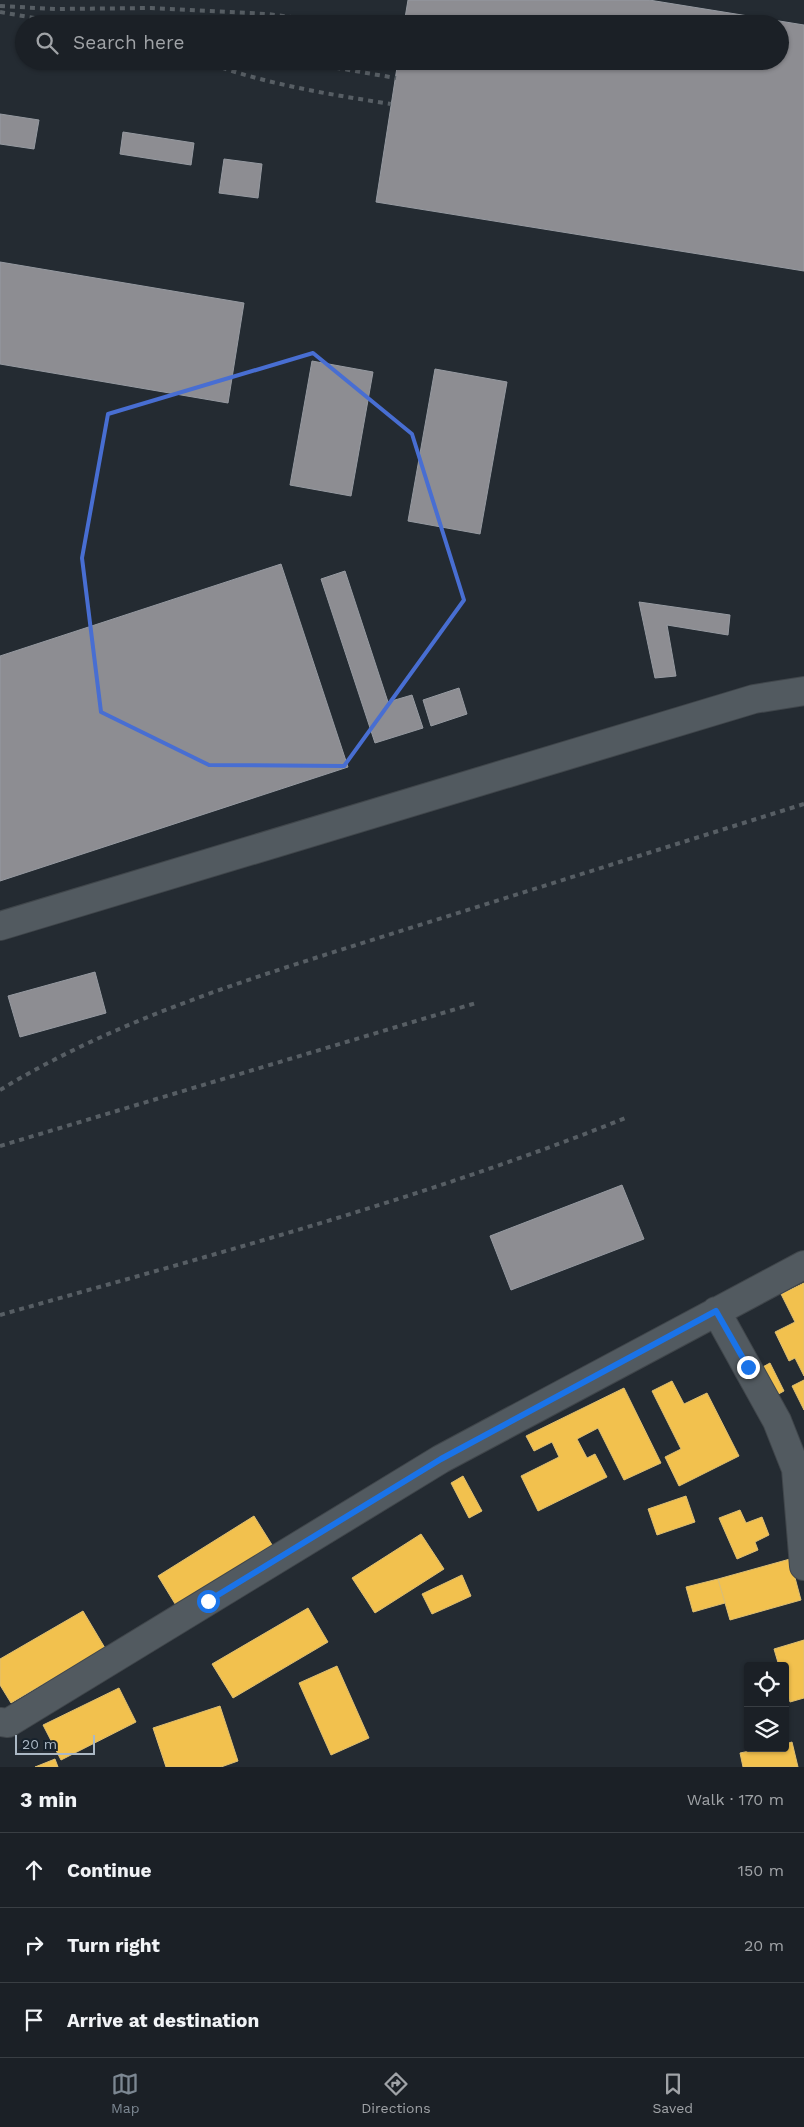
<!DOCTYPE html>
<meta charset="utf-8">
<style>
:root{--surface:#1b2026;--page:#24282e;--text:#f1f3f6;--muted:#a0a3a7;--line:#393e43;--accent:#7c8792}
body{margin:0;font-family:"Work Sans",sans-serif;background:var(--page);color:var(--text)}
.controls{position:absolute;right:15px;bottom:15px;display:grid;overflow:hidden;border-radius:5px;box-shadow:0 1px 4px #0004}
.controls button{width:45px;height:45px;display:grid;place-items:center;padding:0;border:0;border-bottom:1px solid var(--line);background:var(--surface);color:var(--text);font:25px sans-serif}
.scale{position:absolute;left:15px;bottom:12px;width:80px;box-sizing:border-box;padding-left:5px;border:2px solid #abb8c5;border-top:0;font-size:14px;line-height:18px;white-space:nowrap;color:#abb8c5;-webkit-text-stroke:4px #17222c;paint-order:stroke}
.stop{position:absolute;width:15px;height:15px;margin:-11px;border:4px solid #1a73e8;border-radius:50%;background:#fff}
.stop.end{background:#1a73e8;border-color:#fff;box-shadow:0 1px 5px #0008}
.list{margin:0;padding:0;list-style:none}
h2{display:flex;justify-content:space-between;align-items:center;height:65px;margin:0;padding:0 20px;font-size:21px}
h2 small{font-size:16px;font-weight:400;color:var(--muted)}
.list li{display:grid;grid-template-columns:32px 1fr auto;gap:15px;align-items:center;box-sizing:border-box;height:75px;padding:0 20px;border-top:1px solid var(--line)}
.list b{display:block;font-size:19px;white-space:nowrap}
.list em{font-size:16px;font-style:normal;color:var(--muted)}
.icon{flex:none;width:28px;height:28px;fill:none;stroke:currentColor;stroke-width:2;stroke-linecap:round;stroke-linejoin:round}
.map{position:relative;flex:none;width:804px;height:1767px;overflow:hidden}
.search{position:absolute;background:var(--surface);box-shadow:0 1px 4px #0004;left:15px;right:15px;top:15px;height:55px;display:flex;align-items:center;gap:12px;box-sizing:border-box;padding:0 18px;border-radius:28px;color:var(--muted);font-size:19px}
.sheet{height:290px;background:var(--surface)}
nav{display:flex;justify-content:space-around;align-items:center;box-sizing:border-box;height:70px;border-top:1px solid var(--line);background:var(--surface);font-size:14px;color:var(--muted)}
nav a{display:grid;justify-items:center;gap:2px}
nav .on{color:var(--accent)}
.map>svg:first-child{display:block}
</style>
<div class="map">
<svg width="804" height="1767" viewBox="0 0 804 1767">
<rect width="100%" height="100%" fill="#242b32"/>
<path fill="#f2c14e" stroke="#ddbe72" d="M804,1283V1376L795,1358L789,1361L775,1332L795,1322L781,1294Z
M770,1363L784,1391L773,1397L759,1369Z
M804,1380V1410L792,1386Z
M672,1381L684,1404L707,1393L739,1456L679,1486L665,1457L681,1449L652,1391Z
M624,1388L661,1463L624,1480L598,1428L577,1439L587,1458L595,1454L607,1477L538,1511L521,1476L559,1457L552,1442L534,1451L526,1436Z
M463,1476L482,1511L469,1518L451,1483Z
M686,1496L695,1522L657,1535L648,1509Z
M740,1510L746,1523L762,1517L769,1535L755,1542L758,1550L737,1559L719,1518Z
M254,1516L274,1548L177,1607L158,1576Z
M421,1534L444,1569L375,1613L352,1578Z
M790,1559L801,1600L730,1620L718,1579Z
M462,1575L471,1596L432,1614L422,1594Z
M718,1579L725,1603L693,1612L686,1587Z
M308,1608L328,1642L233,1698L212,1664Z
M83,1611L105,1648L11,1703L0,1685V1659Z
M804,1640V1698L790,1702L785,1686V1666H779L774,1649Z
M337,1666L369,1738L331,1755L299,1683Z
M119,1688L136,1722L61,1760L43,1725Z
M220,1706L238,1761L221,1767H166L153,1728Z
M792,1742L798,1767H743L740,1753L764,1748H785V1744Z
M55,1759L58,1767H35Z"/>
<path fill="#8d8d92" stroke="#969aa1" d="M408,0H649L804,25V271L376,202L398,61H780V24H404Z
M0,114L39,120L34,149L0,144Z
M123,132L194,143L191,165L120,154Z
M224,159L262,164L258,198L219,193Z
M0,262L244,303L228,403L0,364Z
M312,361L373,372L351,496L290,485Z
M435,369L507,382L480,534L408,521Z
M281,564L348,767L0,881V656Z
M345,571L388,702L412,695L423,728L375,743L321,579Z
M639,602L730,615L728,635L667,625L676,676L655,678Z
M459,688L467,714L431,726L423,700Z
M95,972L106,1013L20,1037L8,996Z
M622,1185L644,1239L511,1290L490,1236Z"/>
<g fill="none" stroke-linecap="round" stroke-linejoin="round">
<defs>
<path id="minor" d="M0,926L754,699L804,691
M716,1311L777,1421L796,1469L804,1566
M0,1722L8,1723L441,1459L804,1265"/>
</defs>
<use href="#minor" stroke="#40464b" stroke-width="30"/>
<use href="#minor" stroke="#525a60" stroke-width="28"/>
<path stroke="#575e64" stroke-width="4" stroke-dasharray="5 5" stroke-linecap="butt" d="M0,6L55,9L151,8L267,14L348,24
M0,12L69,24
M203,61C264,84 327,94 391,104
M296,61L396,78
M0,1090C122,1016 259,976 394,933C531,890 667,847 804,804
M0,1146L476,1003
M0,1315C211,1255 424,1199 628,1117"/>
</g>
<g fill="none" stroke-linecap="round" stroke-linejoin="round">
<path stroke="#1a73e8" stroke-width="6" d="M208,1601L441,1459L716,1311L748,1367"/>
</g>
<path fill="none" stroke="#486ed2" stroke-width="4" stroke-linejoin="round" d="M313,353L412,434L464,600L344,766L209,765L101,712L82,558L108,414Z"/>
</svg>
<div class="controls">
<button><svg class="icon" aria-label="locate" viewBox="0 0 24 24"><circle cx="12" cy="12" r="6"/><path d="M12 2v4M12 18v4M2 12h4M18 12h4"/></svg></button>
<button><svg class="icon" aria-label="layers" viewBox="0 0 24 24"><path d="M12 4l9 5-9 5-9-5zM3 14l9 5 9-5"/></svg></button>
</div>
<div class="scale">20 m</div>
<div class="stop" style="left:208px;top:1601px"></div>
<div class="stop end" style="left:748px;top:1367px"></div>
<div class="search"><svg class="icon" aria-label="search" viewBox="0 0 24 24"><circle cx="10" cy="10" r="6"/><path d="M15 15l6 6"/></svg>Search here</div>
</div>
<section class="sheet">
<h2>3 min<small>Walk · 170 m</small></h2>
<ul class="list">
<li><svg class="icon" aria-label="ahead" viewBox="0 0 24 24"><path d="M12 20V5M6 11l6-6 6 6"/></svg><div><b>Continue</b></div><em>150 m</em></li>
<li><svg class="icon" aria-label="right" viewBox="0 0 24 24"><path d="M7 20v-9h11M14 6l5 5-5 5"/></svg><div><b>Turn right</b></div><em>20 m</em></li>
<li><svg class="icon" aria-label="arrive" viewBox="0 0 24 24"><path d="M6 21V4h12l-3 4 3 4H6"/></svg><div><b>Arrive at destination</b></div></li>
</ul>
</section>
<nav>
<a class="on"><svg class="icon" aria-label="map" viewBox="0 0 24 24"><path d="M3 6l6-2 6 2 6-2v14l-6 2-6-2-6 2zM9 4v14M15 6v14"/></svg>Map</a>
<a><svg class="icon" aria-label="directions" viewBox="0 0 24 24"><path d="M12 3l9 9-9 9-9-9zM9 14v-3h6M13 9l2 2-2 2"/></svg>Directions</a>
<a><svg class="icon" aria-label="saved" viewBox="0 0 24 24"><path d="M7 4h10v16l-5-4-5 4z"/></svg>Saved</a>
</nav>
